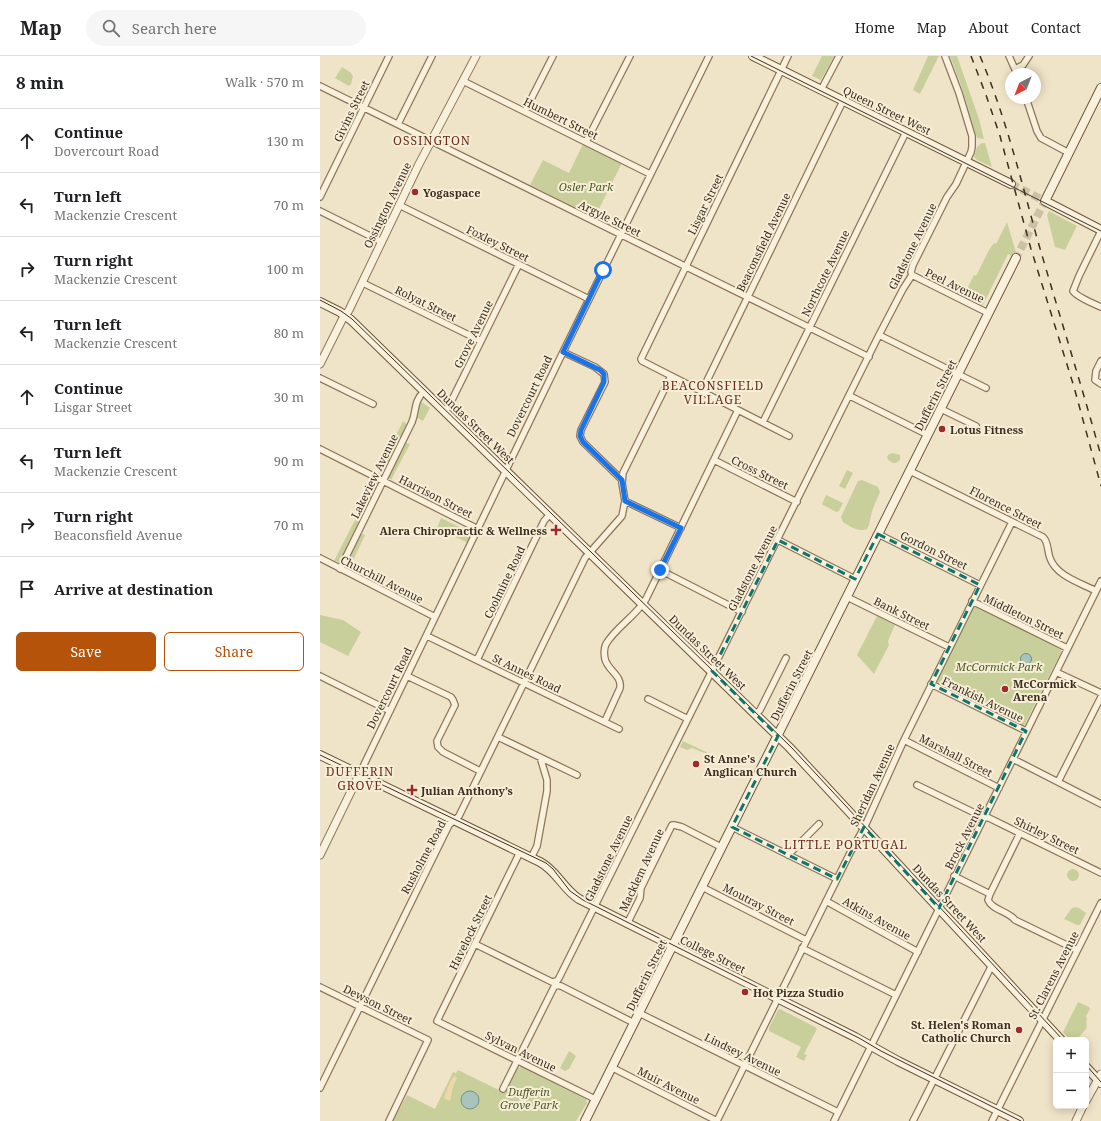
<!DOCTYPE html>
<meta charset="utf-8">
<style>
:root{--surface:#fff;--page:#f6f6f6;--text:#202124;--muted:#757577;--line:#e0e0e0;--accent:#b45309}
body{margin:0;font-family:"Noto Serif",serif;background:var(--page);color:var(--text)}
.controls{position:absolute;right:12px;bottom:12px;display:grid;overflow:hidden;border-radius:6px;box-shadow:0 2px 10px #0003}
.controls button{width:36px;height:36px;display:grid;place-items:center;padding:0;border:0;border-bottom:1px solid var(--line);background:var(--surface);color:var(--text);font:20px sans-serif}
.compass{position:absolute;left:685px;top:12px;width:36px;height:36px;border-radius:50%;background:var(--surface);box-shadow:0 2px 10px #0003;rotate:222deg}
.stop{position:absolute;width:12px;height:12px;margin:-9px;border:3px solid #1a73e8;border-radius:50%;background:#fff}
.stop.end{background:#1a73e8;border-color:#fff;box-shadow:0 1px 4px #0008}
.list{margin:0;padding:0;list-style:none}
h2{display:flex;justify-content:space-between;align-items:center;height:52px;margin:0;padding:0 16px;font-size:17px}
h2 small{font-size:13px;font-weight:400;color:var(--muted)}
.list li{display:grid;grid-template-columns:26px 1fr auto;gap:12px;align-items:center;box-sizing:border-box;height:64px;padding:0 16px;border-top:1px solid var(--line)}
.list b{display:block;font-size:15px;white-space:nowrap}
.list p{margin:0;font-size:13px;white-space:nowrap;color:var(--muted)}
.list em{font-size:13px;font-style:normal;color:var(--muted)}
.actions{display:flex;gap:8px;padding:12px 16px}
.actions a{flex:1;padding:9px 0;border:1px solid var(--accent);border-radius:6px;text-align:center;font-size:14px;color:var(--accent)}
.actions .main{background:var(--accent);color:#fff}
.icon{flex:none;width:22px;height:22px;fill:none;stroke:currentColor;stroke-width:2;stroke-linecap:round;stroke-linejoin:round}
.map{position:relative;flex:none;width:781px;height:1065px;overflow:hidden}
header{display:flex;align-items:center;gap:24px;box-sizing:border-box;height:56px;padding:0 20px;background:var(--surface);border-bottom:1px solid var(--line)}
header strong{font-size:19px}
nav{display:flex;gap:22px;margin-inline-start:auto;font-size:14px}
.search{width:280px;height:36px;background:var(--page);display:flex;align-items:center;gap:10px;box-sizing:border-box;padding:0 14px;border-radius:22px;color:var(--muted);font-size:15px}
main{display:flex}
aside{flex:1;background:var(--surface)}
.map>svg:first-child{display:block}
</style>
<header>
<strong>Map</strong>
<div class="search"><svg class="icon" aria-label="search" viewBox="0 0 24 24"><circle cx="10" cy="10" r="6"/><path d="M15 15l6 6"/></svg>Search here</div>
<nav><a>Home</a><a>Map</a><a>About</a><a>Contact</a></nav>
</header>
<main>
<aside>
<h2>8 min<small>Walk · 570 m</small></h2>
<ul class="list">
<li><svg class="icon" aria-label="ahead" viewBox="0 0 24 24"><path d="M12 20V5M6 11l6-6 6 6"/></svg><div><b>Continue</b><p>Dovercourt Road</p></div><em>130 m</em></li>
<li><svg class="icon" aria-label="left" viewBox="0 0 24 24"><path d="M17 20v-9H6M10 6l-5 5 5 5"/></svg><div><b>Turn left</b><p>Mackenzie Crescent</p></div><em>70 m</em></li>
<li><svg class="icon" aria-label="right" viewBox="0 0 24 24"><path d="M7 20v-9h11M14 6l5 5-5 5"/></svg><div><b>Turn right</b><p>Mackenzie Crescent</p></div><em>100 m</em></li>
<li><svg class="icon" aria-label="left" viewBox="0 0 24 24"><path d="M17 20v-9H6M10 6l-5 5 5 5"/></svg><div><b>Turn left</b><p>Mackenzie Crescent</p></div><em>80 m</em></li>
<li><svg class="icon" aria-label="ahead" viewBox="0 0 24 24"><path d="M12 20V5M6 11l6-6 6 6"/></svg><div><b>Continue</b><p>Lisgar Street</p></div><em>30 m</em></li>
<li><svg class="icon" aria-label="left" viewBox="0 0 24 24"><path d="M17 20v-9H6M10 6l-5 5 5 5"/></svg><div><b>Turn left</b><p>Mackenzie Crescent</p></div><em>90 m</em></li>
<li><svg class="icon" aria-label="right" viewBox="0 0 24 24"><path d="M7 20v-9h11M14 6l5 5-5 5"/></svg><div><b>Turn right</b><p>Beaconsfield Avenue</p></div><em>70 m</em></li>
<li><svg class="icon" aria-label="arrive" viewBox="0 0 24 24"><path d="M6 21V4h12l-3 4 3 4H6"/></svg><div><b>Arrive at destination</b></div></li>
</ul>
<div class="actions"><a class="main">Save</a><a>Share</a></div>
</aside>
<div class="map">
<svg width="781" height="1065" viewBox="0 0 781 1065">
<rect width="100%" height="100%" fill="#f0e4c8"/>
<path fill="#c9cf9b" d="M502,0H514L501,24L492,20Z
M608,0H619L600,38L593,34Z
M630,0H637L659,63L664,83L657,82L642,32Z
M22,11L30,16L33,20L31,28L29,30L15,22Z
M662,87H665L672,111L657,104L654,101L657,91Z
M263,88L302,107L275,161L210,129L223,104L249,117Z
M729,155L757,170L745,194L735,191L727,159Z
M687,166L698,203L688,198L663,249L644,239L654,219L656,220L669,194L674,187L676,188Z
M100,345L110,352L103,365L96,361L97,355Z
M83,365L88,369L64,417L62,418L58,417Z
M85,386L90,388L71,424L68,421Z
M573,397L580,399V404L576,407H573L568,404L567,401L569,398Z
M527,414L533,417L525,433L519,430Z
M542,424L558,431L560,436L552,455L549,469L547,473C538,476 531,471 523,466L521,461L538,425Z
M54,425L58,427V429L50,447L47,448L43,446Z
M506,439L523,447L519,455L516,456L503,449L502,448Z
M38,458L42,462L21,504L18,506L14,505Z
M121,462L152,477L148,487L117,472Z
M40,477L45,479L29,513L25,511V508Z
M654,550L741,593V596L704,670L616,627Z
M0,559L23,564L41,576L28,600L0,586Z
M557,560L575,569L568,585L569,589L554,618L537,599Z
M363,685L388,697L387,698L372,692L367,694L360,691Z
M747 819a6 6 0 1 1 12 0a6 6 0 1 1-12 0Z
M755,851L759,852L766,857L760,869H757L744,863L751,853Z
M758,946L769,951L770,953L766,960L767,963L766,967L767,968L766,973L756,984H750L743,976Z
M460,953L495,971L497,973L484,998L487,999L484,1005L476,1001L481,991L449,975V972L458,954Z
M249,995L256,1000L249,1013L245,1015L240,1012Z
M202,1011L266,1043L267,1047L256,1065H73L87,1039L115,1053L133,1016L136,1017L138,1014L185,1037L196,1014L198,1012Z"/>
<path fill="#ecd9a5" d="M134,1020L137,1022C136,1025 134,1028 133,1031C131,1036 132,1040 130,1045L125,1043L124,1041L130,1026Z"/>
<path fill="#a9c4bc" stroke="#6f938a" d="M700.5 603a5.5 5.5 0 1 1 11 0a5.5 5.5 0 1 1-11 0Z
M141 1044a9 9 0 1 1 18 0a9 9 0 1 1-18 0Z"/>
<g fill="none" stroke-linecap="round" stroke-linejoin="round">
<path stroke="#ccc0a6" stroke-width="8" stroke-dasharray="8 4" stroke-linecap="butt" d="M691,128L725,145L696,202"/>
<defs>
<path id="minor" d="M468,0L321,303L322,305L469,380
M689,0L697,18
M695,13L703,9L709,0
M143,25L330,118
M0,30L549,301
M501,34L519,0
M706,42L717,75L721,82L749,97
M205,55L233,0
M78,68L112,0
M266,86L310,0
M0,141L69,0
M79,149L269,243
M0,155L62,186
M781,175L759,220L753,235C757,241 774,248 781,251
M592,219L668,257
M43,227L161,285
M559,279L666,332
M243,296L275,311L284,318L285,326L261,374L260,380L263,386L302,424
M781,305L776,315L775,324L781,328
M0,322L53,348
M382,335L523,45
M530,340L608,379
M621,353L656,370
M125,355L129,350L199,208
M443,366L586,76
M0,393L158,473
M394,404L477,446
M590,415L723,481C729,487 727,495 730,502C736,520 761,527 776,535
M305,445L361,472
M558,478L660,529
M458,484L535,523
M0,502L115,561
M20,513L92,366C97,353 93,347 104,335
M340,514L422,556
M527,541L629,591
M652,545L747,592
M107,580L299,673
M157,604L224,465L230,458
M736,616L781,637
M0,620L70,655
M87,620L131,641L133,644L135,649L117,685L118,691L123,696L160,715
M611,628L706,675
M328,643L368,663
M436,658L440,654L466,602
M285,665L300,632C302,619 288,615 285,603C284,598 284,592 286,588C296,571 316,560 326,543L418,354
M178,681L257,719
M584,684L679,732
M693,703L781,748
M39,719L243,296L389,0
M738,726L781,641
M597,729L661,760L669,762L781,817
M412,771L517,823
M200,796L117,965L275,1043
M468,799L499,768
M211,802L217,790L227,735V724L220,701
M634,820L670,838L668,844C672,854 688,855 695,864L757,894
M382,831L486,884
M670,838L700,777
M506,845L598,896
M307,868L320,842L321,832L352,769H354L362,771L401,791
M155,888L232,926L237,925L239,922L559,279L583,233L592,219L591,216L593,209L627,141L636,128L651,96L652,91V80L639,37L625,0
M482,892L576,939
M0,931L108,984L69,1065
M319,957L518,1056
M291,1011L397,1065
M0,1032L129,769L139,760L265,502L302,460L305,445L302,427L303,417L351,320
M183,1033L235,929L241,930L314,967
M397,1065L530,797L545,770L584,684L692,466
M514,1065L781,525
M593,1065L672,909
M672,1065L781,847"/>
<path id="tertiary" d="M0,308L22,264L29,254L98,110L156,0
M0,799L39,719
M766,1045L781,1018
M756,1065L763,1050"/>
<path id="secondary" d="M433,0L691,128
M781,32L725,145L781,174
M0,246L20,256L31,264L470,692L741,984
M0,699L220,806C237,815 243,833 259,843L535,981L578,1005L699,1065
M766,1011L781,1027
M265,1065L696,202"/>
</defs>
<use href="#minor" stroke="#8d765c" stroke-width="8"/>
<use href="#tertiary" stroke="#8d765c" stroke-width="9"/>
<use href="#secondary" stroke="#6f573f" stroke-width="10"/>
<use href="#minor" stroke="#faf1dc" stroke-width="5.5"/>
<use href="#tertiary" stroke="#faf1dc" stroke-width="7"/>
<use href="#secondary" stroke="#faf1dc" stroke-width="8"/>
<path stroke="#3d2e20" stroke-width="1" d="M431,0L781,175
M0,244L21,255L32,263L472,692L743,984
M0,699L226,807L233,813L250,835L263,844L539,982L561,995L701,1065
M766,1009L781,1026"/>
<path stroke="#3d2e20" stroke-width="1.5" stroke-dasharray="7 7" stroke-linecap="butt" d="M651,0L666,39L680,80L711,193L754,331L781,430
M660,0C685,59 700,120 717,182C738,255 761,327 781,400"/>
</g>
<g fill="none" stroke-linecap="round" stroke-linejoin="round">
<path stroke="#1a73e8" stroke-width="5" d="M283,214L243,296L280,314L284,318V326L261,374L260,380L263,386L302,424L305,445L361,472L340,514"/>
</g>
<path fill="none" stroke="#0f766e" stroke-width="3" stroke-dasharray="8 5" stroke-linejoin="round" d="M558,478L660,529L611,628L706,675L619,852L544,771L517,823L412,771L458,680L392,615L458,484L535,523Z"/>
<g fill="#9e2a2b" stroke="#f7eed8" stroke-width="1.5">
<circle cx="95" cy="136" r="4"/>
<circle cx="622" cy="373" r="4"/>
<path d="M234 468h4v4h4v4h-4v4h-4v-4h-4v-4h4z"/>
<circle cx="685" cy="633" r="4"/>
<circle cx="376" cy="708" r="4"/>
<path d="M90 728h4v4h4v4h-4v4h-4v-4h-4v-4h4z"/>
<circle cx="425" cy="936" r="4"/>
<circle cx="699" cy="974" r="4"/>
</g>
<g text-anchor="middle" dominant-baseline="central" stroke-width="4" stroke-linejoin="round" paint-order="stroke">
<g font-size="11" fill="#3d2e20" stroke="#f7eed8">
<text transform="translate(567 54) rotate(26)">Queen Street West</text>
<text transform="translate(31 55) rotate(-64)">Givins Street</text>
<text transform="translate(241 62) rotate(26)">Humbert Street</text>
<text transform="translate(385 148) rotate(-64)">Lisgar Street</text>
<text transform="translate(67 149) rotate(-64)">Ossington Avenue</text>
<text transform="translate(290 162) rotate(26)">Argyle Street</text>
<text transform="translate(443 186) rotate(-64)">Beaconsfield Avenue</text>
<text transform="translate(178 187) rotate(26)">Foxley Street</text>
<text transform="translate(592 190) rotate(-64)">Gladstone Avenue</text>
<text transform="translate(505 217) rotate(-64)">Northcote Avenue</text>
<text transform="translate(635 229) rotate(26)">Peel Avenue</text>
<text transform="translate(106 247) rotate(26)">Rolyat Street</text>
<text transform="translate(153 278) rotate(-64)">Grove Avenue</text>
<text transform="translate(615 339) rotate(-63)">Dufferin Street</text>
<text transform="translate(209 340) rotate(-64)">Dovercourt Road</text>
<text transform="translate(156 370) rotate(44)">Dundas Street West</text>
<text transform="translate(440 416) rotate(26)">Cross Street</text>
<text transform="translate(54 420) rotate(-64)">Lakeview Avenue</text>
<text transform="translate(116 440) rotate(27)">Harrison Street</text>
<text transform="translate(686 451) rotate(27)">Florence Street</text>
<text transform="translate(614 494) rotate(26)">Gordon Street</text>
<text transform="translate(432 512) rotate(-63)">Gladstone Avenue</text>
<text transform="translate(62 523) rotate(27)">Churchill Avenue</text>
<text transform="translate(184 526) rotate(-64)">Coolmine Road</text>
<text transform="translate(582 557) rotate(26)">Bank Street</text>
<text transform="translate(704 560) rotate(26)">Middleton Street</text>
<text transform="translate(388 596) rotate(44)">Dundas Street West</text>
<text transform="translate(207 617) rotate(26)">St Annes Road</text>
<text transform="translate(471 629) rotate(-63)">Dufferin Street</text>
<text transform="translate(69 632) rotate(-64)">Dovercourt Road</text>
<text transform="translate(663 643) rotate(26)">Frankish Avenue</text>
<text transform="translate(636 699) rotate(27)">Marshall Street</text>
<text transform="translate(552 729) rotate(-65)">Sheridan Avenue</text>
<text transform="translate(727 779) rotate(26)">Shirley Street</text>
<text transform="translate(644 780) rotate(-63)">Brock Avenue</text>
<text transform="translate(103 801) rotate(-62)">Rusholme Road</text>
<text transform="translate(288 802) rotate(-64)">Gladstone Avenue</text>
<text transform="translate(321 814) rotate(-65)">Macklem Avenue</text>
<text transform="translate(630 847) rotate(47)">Dundas Street West</text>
<text transform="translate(439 848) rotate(27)">Moutray Street</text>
<text transform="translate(557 862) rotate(29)">Atkins Avenue</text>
<text transform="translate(150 876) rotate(-64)">Havelock Street</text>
<text transform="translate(393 898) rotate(26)">College Street</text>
<text transform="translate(326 919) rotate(-64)">Dufferin Street</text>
<text transform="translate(733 919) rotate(-63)">St. Clarens Avenue</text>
<text transform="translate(58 948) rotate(26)">Dewson Street</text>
<text transform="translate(201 995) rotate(26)">Sylvan Avenue</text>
<text transform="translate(423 998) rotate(26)">Lindsey Avenue</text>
<text transform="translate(349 1029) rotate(27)">Muir Avenue</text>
</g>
<g font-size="11" font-style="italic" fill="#4d5a26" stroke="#f7eed8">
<text x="266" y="130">Osler Park</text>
<text x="679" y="610">McCormick Park</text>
<text x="209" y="1035">Dufferin<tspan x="209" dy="13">Grove Park</tspan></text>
</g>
<g font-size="11" font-weight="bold" fill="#3d2e20" stroke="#f7eed8" text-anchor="start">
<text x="103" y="136">Yogaspace</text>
<text x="630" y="373">Lotus Fitness</text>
<text x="227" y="474" text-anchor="end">Alera Chiropractic &amp; Wellness</text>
<text x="693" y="627">McCormick<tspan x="693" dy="13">Arena</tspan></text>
<text x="384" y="702">St Anne's<tspan x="384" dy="13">Anglican Church</tspan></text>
<text x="101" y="734">Julian Anthony’s</text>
<text x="433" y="936">Hot Pizza Studio</text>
<text x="691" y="968" text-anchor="end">St. Helen's Roman<tspan x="691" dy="13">Catholic Church</tspan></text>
</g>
<g font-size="12" letter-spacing="1" fill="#6b2e1e" stroke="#f7eed8">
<text x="112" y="84">OSSINGTON</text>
<text x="393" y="329">BEACONSFIELD<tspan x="393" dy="14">VILLAGE</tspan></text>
<text x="40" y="715">DUFFERIN<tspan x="40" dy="14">GROVE</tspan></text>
<text x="526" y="788">LITTLE PORTUGAL</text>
</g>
</g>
</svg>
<div class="controls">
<button>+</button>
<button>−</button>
</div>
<svg class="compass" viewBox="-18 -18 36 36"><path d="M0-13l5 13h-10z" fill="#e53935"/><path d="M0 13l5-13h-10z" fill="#757577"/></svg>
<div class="stop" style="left:283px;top:214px"></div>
<div class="stop end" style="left:340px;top:514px"></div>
</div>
</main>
